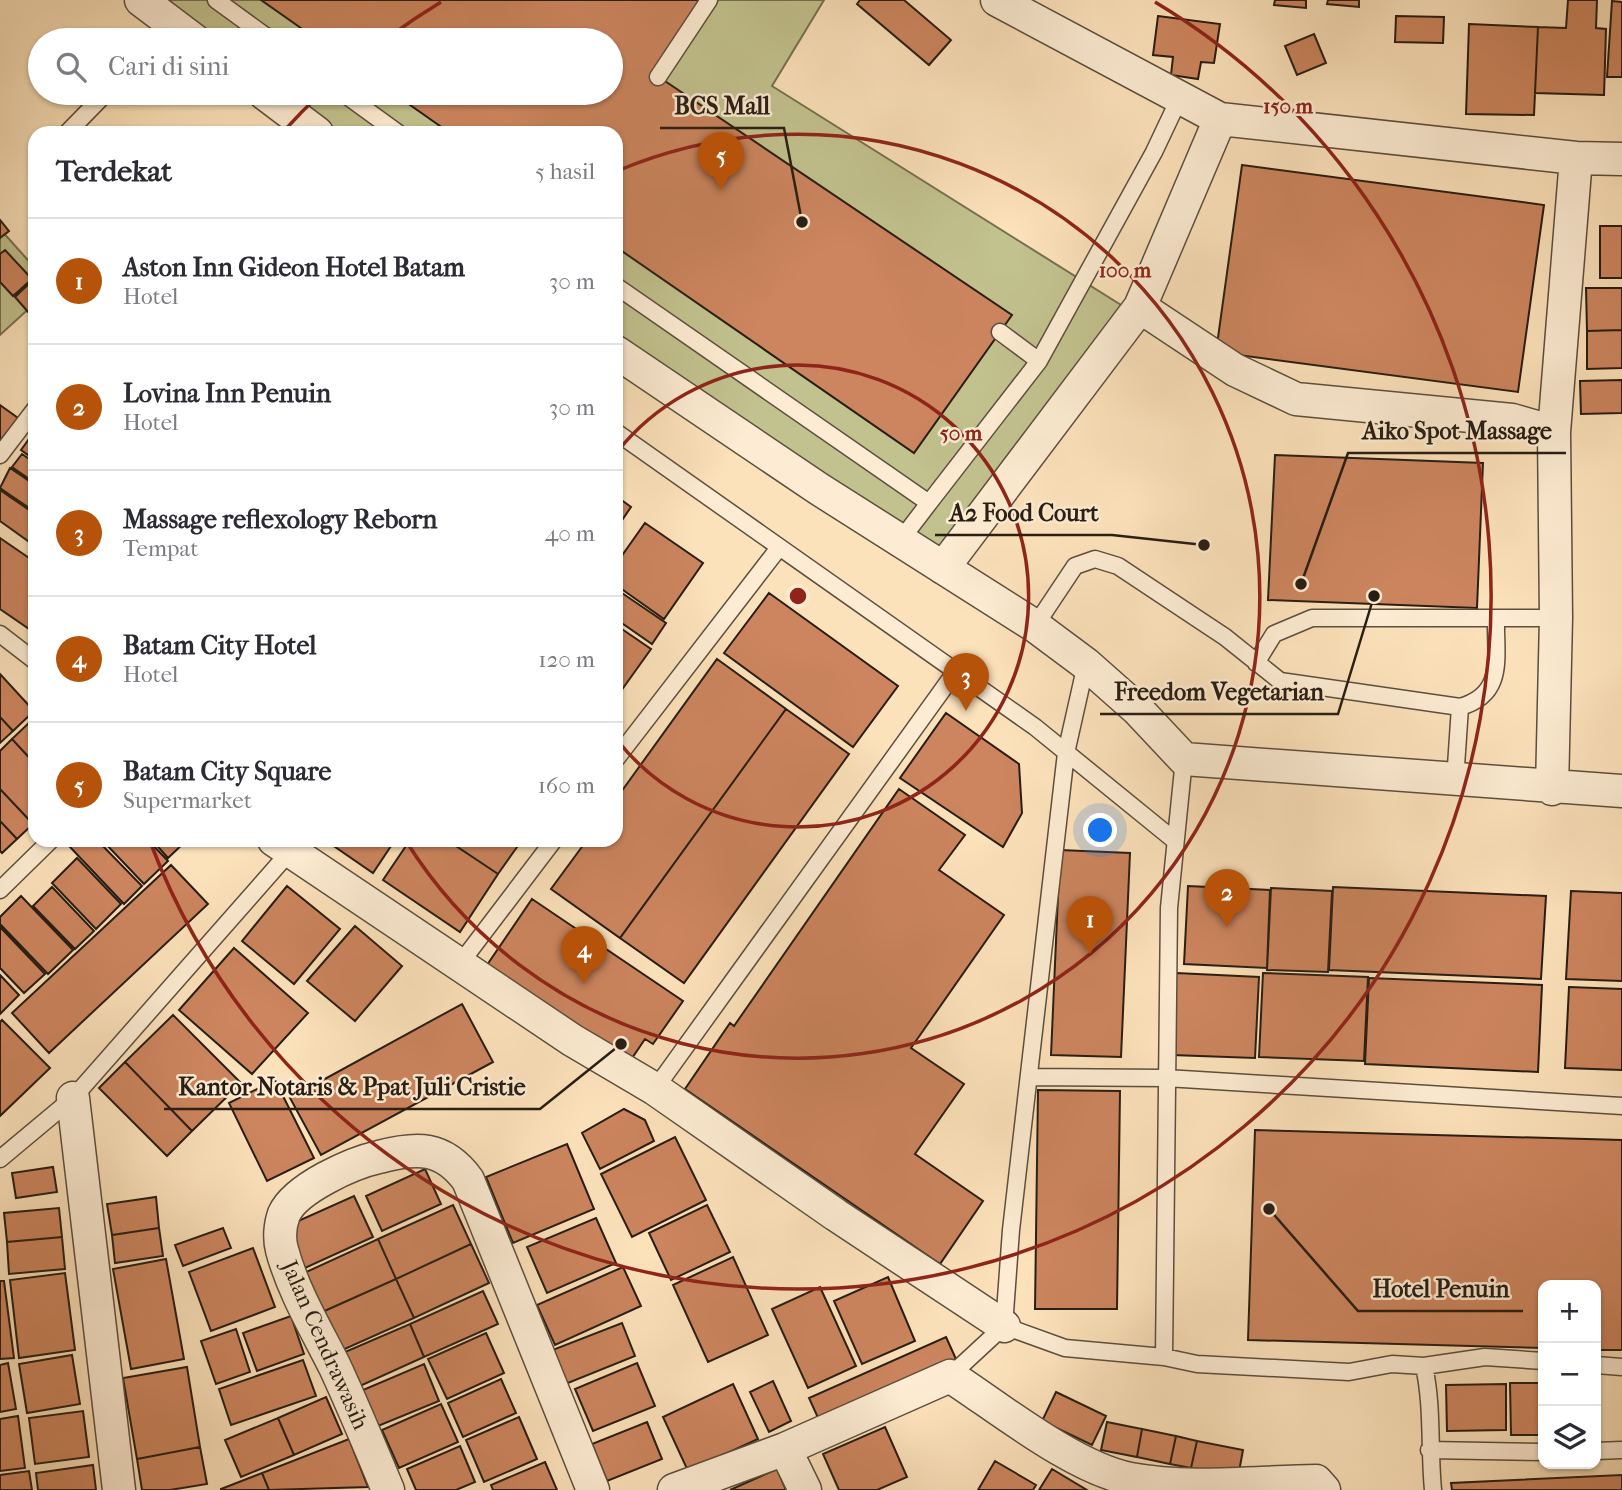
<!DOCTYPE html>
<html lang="id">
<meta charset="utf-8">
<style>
:root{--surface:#fff;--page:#f7f7f7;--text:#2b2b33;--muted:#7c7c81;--line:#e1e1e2;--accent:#b45309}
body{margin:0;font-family:"IM FELL French Canon",serif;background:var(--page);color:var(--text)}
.controls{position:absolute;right:21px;bottom:21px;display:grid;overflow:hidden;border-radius:14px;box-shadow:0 2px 5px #0004}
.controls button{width:63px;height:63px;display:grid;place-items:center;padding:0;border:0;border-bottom:2px solid var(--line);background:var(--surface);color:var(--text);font:35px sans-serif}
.you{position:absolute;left:1101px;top:831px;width:24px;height:24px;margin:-18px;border:5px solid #fff;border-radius:50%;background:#1a73e8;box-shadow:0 0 0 10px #1a73e833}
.badge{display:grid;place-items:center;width:46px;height:46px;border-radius:50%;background:var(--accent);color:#fff;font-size:23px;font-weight:700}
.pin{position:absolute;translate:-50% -58px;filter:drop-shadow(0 2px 4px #0008)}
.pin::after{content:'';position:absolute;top:37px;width:24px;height:21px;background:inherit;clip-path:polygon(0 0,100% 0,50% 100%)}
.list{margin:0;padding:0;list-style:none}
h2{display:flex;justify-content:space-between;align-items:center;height:91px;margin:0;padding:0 28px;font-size:30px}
h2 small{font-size:23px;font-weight:400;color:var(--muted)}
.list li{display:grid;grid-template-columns:46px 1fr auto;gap:21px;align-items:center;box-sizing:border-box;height:126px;padding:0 28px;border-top:2px solid var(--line)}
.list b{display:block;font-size:26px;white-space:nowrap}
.list p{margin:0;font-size:23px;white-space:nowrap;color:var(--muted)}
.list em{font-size:23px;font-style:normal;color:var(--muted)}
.icon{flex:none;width:38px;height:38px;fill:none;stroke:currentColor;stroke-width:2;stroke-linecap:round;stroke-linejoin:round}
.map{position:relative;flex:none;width:1622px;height:1490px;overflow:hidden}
.search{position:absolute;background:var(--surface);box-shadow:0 2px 5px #0004;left:28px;top:28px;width:595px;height:77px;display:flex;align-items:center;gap:18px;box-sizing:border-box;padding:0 24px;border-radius:38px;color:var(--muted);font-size:26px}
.panel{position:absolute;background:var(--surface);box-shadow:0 2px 5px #0004;left:28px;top:126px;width:595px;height:721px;border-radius:21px}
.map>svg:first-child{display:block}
</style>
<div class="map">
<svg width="1622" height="1490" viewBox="0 0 1622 1490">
<rect width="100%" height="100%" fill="#fce2bb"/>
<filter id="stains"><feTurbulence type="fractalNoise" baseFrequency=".00286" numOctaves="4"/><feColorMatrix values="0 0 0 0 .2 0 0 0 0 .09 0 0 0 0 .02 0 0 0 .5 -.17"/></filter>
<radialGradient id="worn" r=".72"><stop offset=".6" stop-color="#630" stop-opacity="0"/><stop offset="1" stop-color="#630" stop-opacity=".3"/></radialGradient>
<path fill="#c2c28e" stroke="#757051" stroke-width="2" d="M145,0H824L772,86L1129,310L935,561L616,345V133H323L269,93H611V40H199Z
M0,229L35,268V303L0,335Z"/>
<path fill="#cc855e" stroke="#281d14" stroke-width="2" d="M261,0H705L656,75L1012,315L914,453L616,247V133H450L393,93H611V40H318Z
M860,0H904L951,40L929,65L857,4Z
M1275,0H1306V8L1274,5Z
M1328,0H1359V7L1327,4Z
M1568,0H1597L1596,28L1606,29L1604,95L1535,93L1538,27L1566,28Z
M1612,1L1622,2V77H1607Z
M1158,16L1220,24L1214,63L1201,62L1198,79L1171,75L1173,57L1153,55Z
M1396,16L1444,17L1443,43L1395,42Z
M1469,24L1538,27L1534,115L1466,114Z
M1314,34L1326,63L1297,75L1285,46Z
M1242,165L1544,205L1518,392L1216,352Z
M0,220L9,231L0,238Z
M1600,226H1622V278H1600Z
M5,250L32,279L13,296L0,282V254Z
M35,278V308L29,313L15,297Z
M1586,288H1622V330L1587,331Z
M1622,330V368L1587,369V331Z
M1622,380V413L1581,414L1580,381Z
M0,405L18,418L0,441Z
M34,432L35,433V460L21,450Z
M22,454L35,463V483L12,467Z
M1275,455L1483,463L1477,608L1268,600Z
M10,468L35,485V512L0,488Z
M0,490L35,514V546L0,521Z
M616,496L631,507L616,529Z
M645,523L703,563L664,619L616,585V564Z
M0,538L35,562V633L0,609Z
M616,589L666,623L652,644L616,619Z
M769,593L898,686L853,747L724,653Z
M616,625L651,649L616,698Z
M717,659L786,709L620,938L551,889L587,840H616V799Z
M0,674L34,711L13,731L0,717Z
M786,709L849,754L684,983L620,938Z
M946,713L1019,764L1022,813L1003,847L900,778Z
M0,717L13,731L0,743Z
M35,717V764L12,739Z
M12,739L35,764L33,824L0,789V751Z
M0,789L33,824L17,839L0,821Z
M899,789L965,835L939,870L1004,915L911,1048L964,1084L915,1154L983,1201L940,1264L685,1089L730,1023L734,1026Z
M0,821L17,839L2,853L0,851Z
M77,840H97L142,886L124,904L70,847Z
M102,840H148L168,861L144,884Z
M152,840H187L168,858Z
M325,840H395L373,873Z
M410,840H447L498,874L460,932L383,880Z
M447,840H522L498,874Z
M1060,850L1130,853L1121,1057L1051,1055Z
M77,858L121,904L96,929L52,883Z
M171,865L208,904L49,1053L12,1013Z
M287,886L340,929L294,984L242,941Z
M1188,886L1270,890L1267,968L1184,964Z
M52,887L94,931L75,949L33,906Z
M1333,887L1546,896L1541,979L1329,970Z
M1271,888L1332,891L1328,972L1267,970Z
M1571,891L1622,893V981L1566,979Z
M21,896L73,950L48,974L0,924V917Z
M532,899L683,1001L653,1044L645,1039L628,1064L485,968Z
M355,926L402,966L355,1021L307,981Z
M0,927L45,974L24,993L0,968Z
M234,948L308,1013L252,1074L179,1010Z
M1176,973L1259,977L1255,1058L1172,1055Z
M1263,973L1368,977L1364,1061L1259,1057Z
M0,975L19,995L0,1014Z
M1369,978L1542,985L1538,1072L1365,1064Z
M1569,987L1622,989V1070L1565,1068Z
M462,1004L493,1062L321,1155L290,1098Z
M173,1015L241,1083L192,1131L125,1062Z
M2,1020L50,1068L0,1116V1022Z
M125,1062L192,1131L167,1156L99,1088Z
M275,1080L314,1158L267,1181L229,1103Z
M1038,1090L1120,1091L1117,1309H1035Z
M624,1109L645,1120L654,1141L600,1169L582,1133Z
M1255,1130L1622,1140V1350H1596V1285H1543V1348L1248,1340Z
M675,1137L706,1200L632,1237L601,1174Z
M567,1144L594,1209L513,1243L486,1177Z
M53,1167L57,1192L16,1198L12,1173Z
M425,1169L441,1204L382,1231L366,1196Z
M354,1196L373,1237L305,1268L287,1226Z
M156,1197L159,1228L112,1235L107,1204Z
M453,1205L471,1244L396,1279L378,1239Z
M707,1205L730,1252L671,1280L649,1233Z
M59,1208L62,1237L7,1242L4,1213Z
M596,1218L616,1263L547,1293L527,1247Z
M159,1228L163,1256L115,1263L112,1235Z
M223,1228L231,1248L183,1266L175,1245Z
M62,1237L65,1269L9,1274L7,1242Z
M378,1239L396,1279L320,1313L302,1274Z
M471,1244L489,1283L414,1318L396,1279Z
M253,1248L275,1307L211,1331L189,1272Z
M733,1257L768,1335L708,1362L673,1285Z
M166,1259L184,1359L131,1369L113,1269Z
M623,1267L641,1306L555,1345L537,1305Z
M65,1273L75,1350L19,1358L10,1280Z
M888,1277L915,1341L862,1364L834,1301Z
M396,1279L414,1318L338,1352L320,1313Z
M0,1281H4L14,1358L0,1359Z
M820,1287L856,1366L808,1388L772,1309Z
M483,1291L498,1324L424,1357L410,1324Z
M291,1316L304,1354L257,1371L243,1333Z
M622,1323L635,1356L563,1385L550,1351Z
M410,1324L424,1357L360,1386L345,1352Z
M236,1329L250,1372L216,1384L201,1341Z
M486,1333L504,1373L447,1399L428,1359Z
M946,1337L956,1359L819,1420L809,1398Z
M72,1355L80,1404L27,1413L19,1364Z
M303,1360L316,1396L231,1425L219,1389Z
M8,1363L16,1409L0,1412V1365Z
M637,1363L655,1406L593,1431L575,1389Z
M424,1364L439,1401L378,1426L363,1390Z
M187,1367L200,1447L137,1459L123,1378Z
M501,1379L516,1413L463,1437L448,1403Z
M773,1381L791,1421L769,1432L750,1392Z
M1510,1383H1543V1435H1511Z
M733,1384L758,1439L688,1471L663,1417Z
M1506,1384V1430L1447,1431L1446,1385Z
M1056,1392L1106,1416L1092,1445L1042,1421Z
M326,1397L342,1434L294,1455L278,1418Z
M441,1404L458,1442L399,1468L382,1430Z
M83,1411L89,1457L35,1464L29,1418Z
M18,1416L25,1468L0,1471V1419Z
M519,1417L537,1459L484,1482L466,1440Z
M278,1418L294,1455L241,1477L225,1440Z
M647,1422L662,1459L607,1481L592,1444Z
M1107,1422L1142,1429L1137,1457L1101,1450Z
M885,1427L907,1477L877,1490H839L823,1454Z
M1142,1429L1176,1436L1170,1464L1137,1457Z
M1176,1436L1197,1441L1191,1468L1170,1464Z
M349,1439L368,1487L269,1490L262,1473Z
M1197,1441L1243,1450L1238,1477L1191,1468Z
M460,1446L475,1482L456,1490H416L407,1469Z
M200,1447L207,1484L170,1490H142L137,1459Z
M995,1461L1036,1485L1033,1490H978Z
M545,1462L557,1490H493L491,1485Z
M93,1465L96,1490H38L36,1473Z
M777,1469L786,1490H730Z
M1052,1469L1087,1490H1039Z
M29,1471L32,1490H0V1475Z
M262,1473L269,1490H221V1489Z
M1622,1475V1490H1452L1451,1483Z"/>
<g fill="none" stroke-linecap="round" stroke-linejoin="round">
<defs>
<path id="lane" d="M216,0L271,40
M658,77L709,0
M343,93L398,133
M67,133L106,93
M616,286L929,503L1039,361L1000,332
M1039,361L1154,152L1180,97
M616,432L1035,727L1174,840
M0,455L35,409
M900,541L929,503
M1035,626L1075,566L1095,559L1118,566L1225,637L1280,681L1460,707C1506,694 1495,657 1496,618
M0,634L35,661
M1256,663L1274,634L1312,618H1556
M616,759L778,549
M1455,781L1460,707
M0,890L51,840
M459,965L554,840
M1029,1077L1166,1078L1622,1106
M655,1089L956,671
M0,1159L73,1098L293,848
M1004,1326L1065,1348L1164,1357L1197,1364L1349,1372L1392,1364L1424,1366C1433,1407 1429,1448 1433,1490
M1164,1357L1169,908L1184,759
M1596,1365L1622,1367
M1424,1366L1485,1357L1543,1361
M950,1376L1004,1326L1011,1230L1066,753L1086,664
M1429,1450L1543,1452
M1596,1451L1622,1450"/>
<path id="street" d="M141,0L194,40
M997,0L1220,119L1576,158L1622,159
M264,93L317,133
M1140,307L1235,370L1296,399L1512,420L1554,432
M616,352L819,489L1035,626L1086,664L1138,710L1184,759L1622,791
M943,568L1140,307L1220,119
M1552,789L1556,618L1554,432L1576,158
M274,840L572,1040L655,1089L836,1215L1004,1326
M73,1098L119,1490
M785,1449L805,1490
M388,1490C371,1449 354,1408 335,1367C316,1329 293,1291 282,1250C279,1239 280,1225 284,1214C296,1188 352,1163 379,1157C417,1147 443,1146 468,1180L593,1490
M674,1490L785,1449L950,1376C999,1408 1074,1468 1130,1479C1190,1490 1255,1482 1316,1481L1324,1490"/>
</defs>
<use href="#lane" stroke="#5d4e3e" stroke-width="19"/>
<use href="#street" stroke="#5d4e3e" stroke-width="35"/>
<use href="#lane" stroke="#fdecd3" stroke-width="16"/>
<use href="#street" stroke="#fdecd3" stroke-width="32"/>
</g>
<g fill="none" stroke="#8f2418" stroke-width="3.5">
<path d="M617 452A231 231 0 1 1 617 740"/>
<path d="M617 171A462 462 0 1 1 406 841"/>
<path d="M283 132A693 693 0 0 1 321 93M386 39A693 693 0 0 1 441 2M1155 2A693 693 0 1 1 151 844"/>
</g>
<g text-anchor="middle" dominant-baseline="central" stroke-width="5" stroke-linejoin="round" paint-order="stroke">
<g font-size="23" fill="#281d14" stroke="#fdecd3">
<text transform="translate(325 1345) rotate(66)">Jalan Cendrawasih</text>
</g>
</g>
<circle cx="798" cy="596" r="10" fill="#8f2418" stroke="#fdecd3" stroke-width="3.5"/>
<g font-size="21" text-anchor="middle" font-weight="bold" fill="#8f2418" stroke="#fdecd3" stroke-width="5" stroke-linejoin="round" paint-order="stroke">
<text x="1288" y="113">150 m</text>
<text x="1125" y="277">100 m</text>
<text x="961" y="440">50 m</text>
</g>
<path fill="none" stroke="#281d14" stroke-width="2.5" d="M802 222L784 128H660M1301 584L1348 453H1566M1204 545L1112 535H935M1374 596L1338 714H1100M621 1044L540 1109H164M1269 1209L1358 1311H1523"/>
<g fill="#281d14" stroke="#fdecd3" stroke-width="2.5">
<circle cx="802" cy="222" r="7"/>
<circle cx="1301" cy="584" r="7"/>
<circle cx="1204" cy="545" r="7"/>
<circle cx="1374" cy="596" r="7"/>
<circle cx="621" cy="1044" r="7"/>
<circle cx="1269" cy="1209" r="7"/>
</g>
<g font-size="24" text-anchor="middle" font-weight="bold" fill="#281d14" stroke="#fdecd3" stroke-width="5" stroke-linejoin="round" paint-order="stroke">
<text x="722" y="114">BCS Mall</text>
<text x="1457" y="439">Aiko Spot Massage</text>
<text x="1024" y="521">A2 Food Court</text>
<text x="1219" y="700">Freedom Vegetarian</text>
<text x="352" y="1095">Kantor Notaris &amp; Ppat Juli Cristie</text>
<text x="1441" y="1297">Hotel Penuin</text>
</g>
<rect width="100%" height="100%" filter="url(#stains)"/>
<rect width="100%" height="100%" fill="url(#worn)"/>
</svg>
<div class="controls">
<button>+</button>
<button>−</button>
<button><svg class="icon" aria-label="layers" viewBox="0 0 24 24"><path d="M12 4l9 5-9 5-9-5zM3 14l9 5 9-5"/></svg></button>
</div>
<div class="you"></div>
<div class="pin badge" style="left:1090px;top:954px">1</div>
<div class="pin badge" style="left:1227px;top:927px">2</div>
<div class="pin badge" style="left:966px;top:711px">3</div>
<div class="pin badge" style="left:584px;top:984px">4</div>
<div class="pin badge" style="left:721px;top:190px">5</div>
<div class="search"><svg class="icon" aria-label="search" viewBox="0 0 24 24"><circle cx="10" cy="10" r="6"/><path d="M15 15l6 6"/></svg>Cari di sini</div>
<section class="panel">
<h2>Terdekat<small>5 hasil</small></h2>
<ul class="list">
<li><span class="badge">1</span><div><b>Aston Inn Gideon Hotel Batam</b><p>Hotel</p></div><em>30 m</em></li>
<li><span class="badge">2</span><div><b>Lovina Inn Penuin</b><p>Hotel</p></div><em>30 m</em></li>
<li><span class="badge">3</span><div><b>Massage reflexology Reborn</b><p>Tempat</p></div><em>40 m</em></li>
<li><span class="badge">4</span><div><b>Batam City Hotel</b><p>Hotel</p></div><em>120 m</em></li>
<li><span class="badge">5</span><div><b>Batam City Square</b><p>Supermarket</p></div><em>160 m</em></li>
</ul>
</section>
</div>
